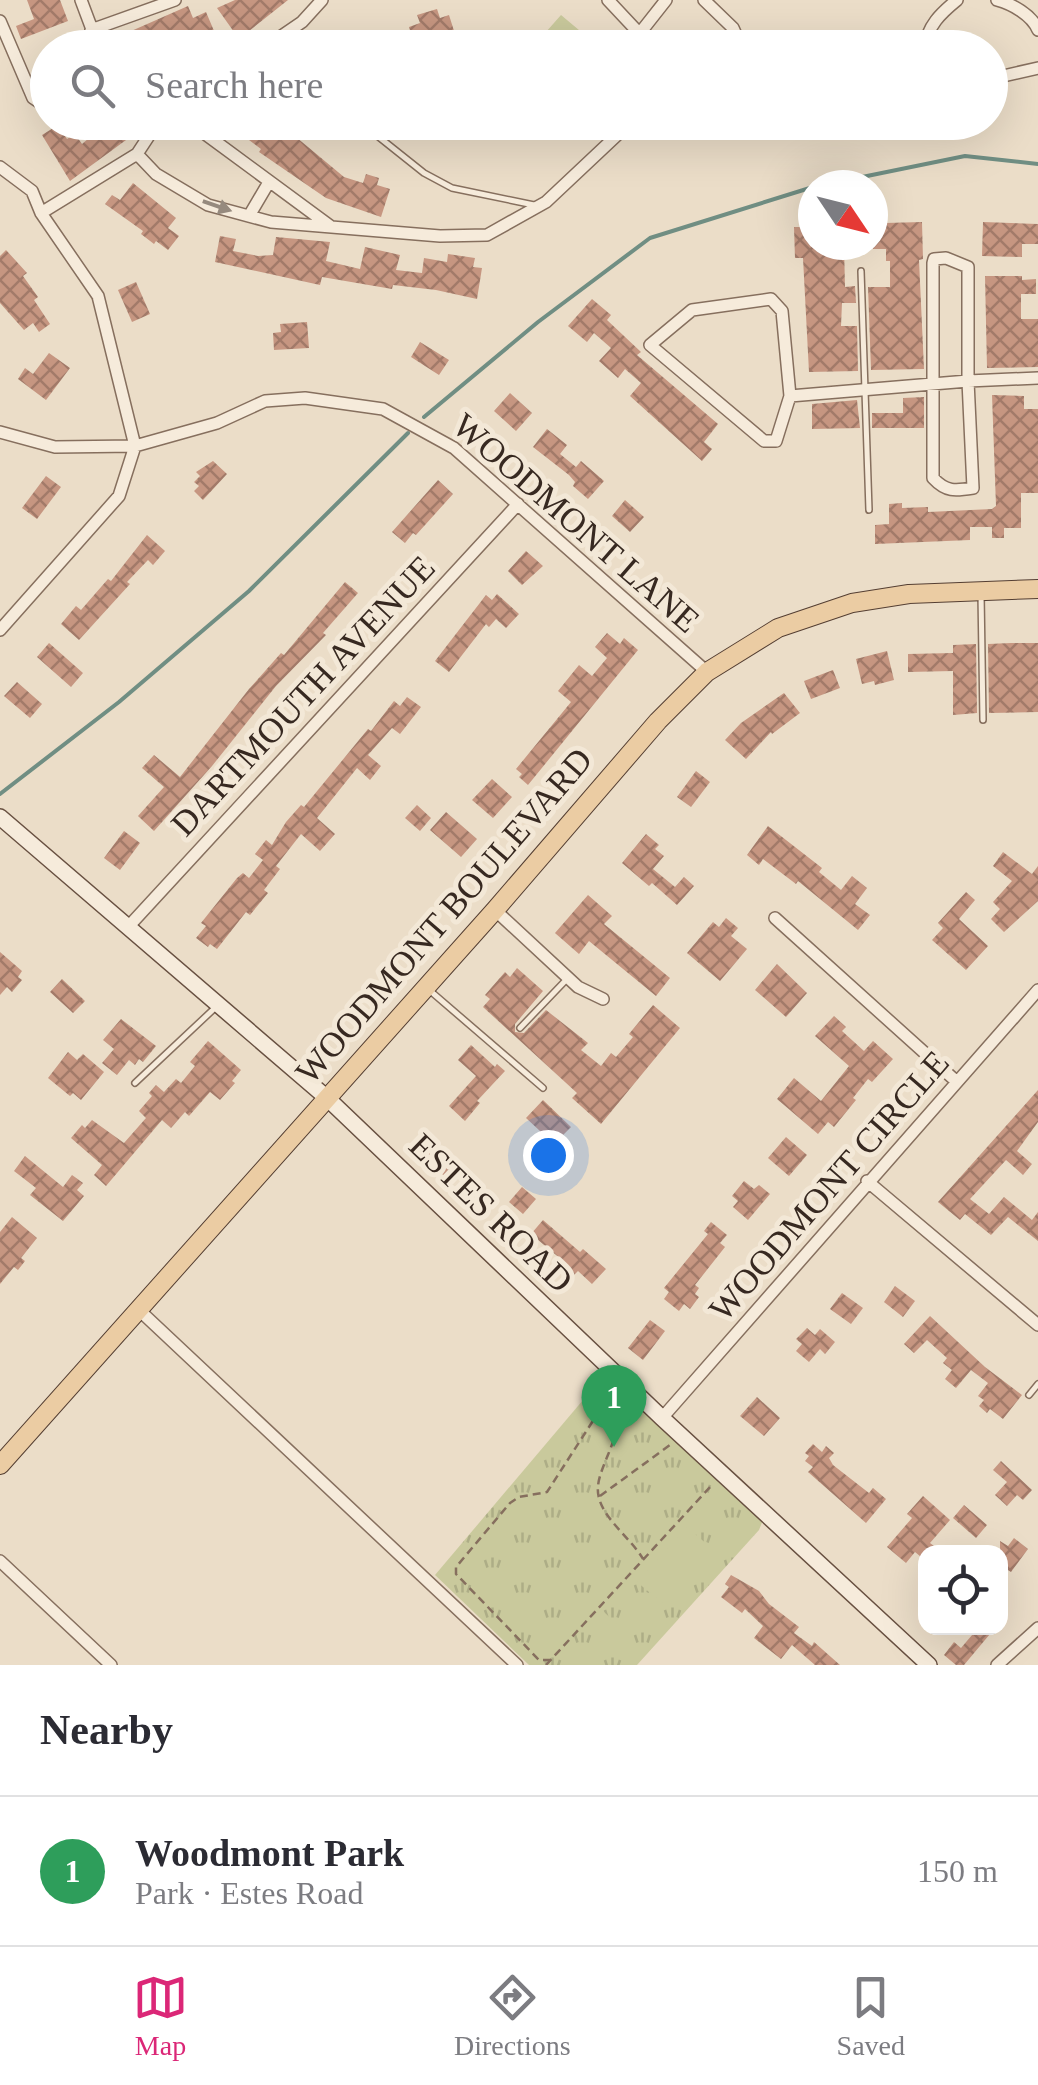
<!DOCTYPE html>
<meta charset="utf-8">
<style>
:root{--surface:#fff;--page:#f2f2f3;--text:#2b2b33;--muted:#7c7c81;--line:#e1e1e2;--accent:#db2777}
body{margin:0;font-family:"Times New Roman",serif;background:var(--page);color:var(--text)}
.controls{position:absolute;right:30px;bottom:30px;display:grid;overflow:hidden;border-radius:20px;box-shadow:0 10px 40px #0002}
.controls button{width:90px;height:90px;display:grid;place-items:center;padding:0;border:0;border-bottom:2px solid var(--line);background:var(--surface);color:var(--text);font:50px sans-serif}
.compass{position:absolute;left:798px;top:170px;width:90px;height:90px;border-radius:50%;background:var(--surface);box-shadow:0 10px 40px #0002;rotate:125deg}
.you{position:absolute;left:548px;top:1155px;width:35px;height:35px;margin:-25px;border:8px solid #fff;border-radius:50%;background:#1a73e8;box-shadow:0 0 0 15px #1a73e833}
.badge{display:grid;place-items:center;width:65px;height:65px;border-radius:50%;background:var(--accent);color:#fff;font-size:32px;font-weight:700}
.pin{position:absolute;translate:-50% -82px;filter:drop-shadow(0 2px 5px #0008)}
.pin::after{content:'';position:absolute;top:52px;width:35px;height:30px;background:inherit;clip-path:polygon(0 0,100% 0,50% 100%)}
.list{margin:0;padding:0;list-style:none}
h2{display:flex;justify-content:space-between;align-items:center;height:130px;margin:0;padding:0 40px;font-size:42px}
h2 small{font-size:32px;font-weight:400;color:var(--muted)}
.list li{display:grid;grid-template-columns:65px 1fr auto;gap:30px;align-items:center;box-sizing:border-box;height:150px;padding:0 40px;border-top:2px solid var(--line)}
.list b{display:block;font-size:38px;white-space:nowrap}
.list p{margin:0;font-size:32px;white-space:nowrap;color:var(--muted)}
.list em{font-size:32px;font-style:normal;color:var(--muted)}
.icon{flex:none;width:55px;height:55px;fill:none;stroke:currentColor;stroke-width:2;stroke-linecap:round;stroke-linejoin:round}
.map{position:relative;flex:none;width:1038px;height:1665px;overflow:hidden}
.search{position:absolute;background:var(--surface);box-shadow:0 10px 40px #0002;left:30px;right:30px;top:30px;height:110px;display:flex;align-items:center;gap:25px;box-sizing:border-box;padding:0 35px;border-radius:55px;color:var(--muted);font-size:38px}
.sheet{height:280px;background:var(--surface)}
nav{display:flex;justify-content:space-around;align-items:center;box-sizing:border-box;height:140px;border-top:2px solid var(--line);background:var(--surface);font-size:28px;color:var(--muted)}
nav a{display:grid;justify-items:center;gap:5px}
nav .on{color:var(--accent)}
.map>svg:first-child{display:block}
</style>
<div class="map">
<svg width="1038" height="1665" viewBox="0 0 1038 1665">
<defs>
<pattern id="grass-tufts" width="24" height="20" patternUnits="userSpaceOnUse" patternTransform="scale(2.5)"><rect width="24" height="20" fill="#c9c99c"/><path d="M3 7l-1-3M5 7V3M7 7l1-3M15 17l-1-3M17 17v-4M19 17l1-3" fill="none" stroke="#adad86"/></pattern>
<pattern id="building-cross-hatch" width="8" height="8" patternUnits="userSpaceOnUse" patternTransform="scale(2.5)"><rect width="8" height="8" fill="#c69681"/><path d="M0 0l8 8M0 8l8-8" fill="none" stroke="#a27a69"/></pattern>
</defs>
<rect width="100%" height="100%" fill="#ebddc8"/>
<path fill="url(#grass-tufts)" d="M605,1374L763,1520L759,1530L637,1665H529L435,1575Z"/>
<path fill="#c9c99c" d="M561,15L598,46L596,47H565L546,32Z
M687,1527L716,1552L667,1607L637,1582Z
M604,1612L628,1634L612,1652L588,1630Z"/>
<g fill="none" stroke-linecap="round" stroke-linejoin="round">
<path stroke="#708e83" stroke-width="4" d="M823,185L965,156L1038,164
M424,417L538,322L650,238L813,187
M0,794L119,702L249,591L408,433"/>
</g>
<path fill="url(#building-cross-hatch)" d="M27,0H60L68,21L21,39L16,26L34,19Z
M235,0H288L239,39L217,8Z
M188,6L193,18L206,12L220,45L116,48L112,36L129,32Z
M437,9L440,18L449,15L455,34L445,37L448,48H427L425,42L415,46L409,27L420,23L417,15Z
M108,122H129L137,132L70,181L42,135L58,125L67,139L75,134L82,144Z
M225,122H297L290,132L344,177L363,183L366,174L379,178L377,185L390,189L381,217L326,198L259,152L261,149Z
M133,183L176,218L168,228L179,236L168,250L156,241L154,244L141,234L143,231L105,204L112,195L120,200Z
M922,222L923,259L919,260L924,369L871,370L868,287H890V261H886V249H873V230H885V223Z
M983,222L1038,224V244H1022V257L982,256Z
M794,227H813V245H844L845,287L855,286L856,303H842L841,326H857L858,371L809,372L803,258H795Z
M220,236L236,239L233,251L258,256L273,255L276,237L330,242L326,261L360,269L365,247L400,255L396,270L422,273L424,258L447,262L448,254L475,258L473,267L482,268L477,299L436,290L393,285L392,289L322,277L320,285L215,262Z
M6,250L27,273L23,276L38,297L34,300L50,324L39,332L33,323L24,330L0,303V256Z
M985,276H1022V280L1036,279V294H1021V319H1038V367L987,368Z
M136,282L150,314L132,322L118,290Z
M592,299L611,315L607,320L641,352L637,355L718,424L704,442L712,449L702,461L630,396L641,383L625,369L618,378L599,361L611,348L594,333L587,342L568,326Z
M307,322L309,348L274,350L273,333L281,332L280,324Z
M420,342L449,360L439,375L411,357Z
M49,353L70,368L46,400L18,379L25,368L33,374Z
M510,393L532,413L516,431L494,411Z
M992,395L1024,396V409H1038V493H1021V528H1004V538H992V527H970V540L875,544V525L889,524V504L902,503V508L928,507V512L992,509L996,506Z
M924,397V428H872V413H903V398Z
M857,400L860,428L812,429V404Z
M547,429L567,445L560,454L576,467L581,461L604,481L588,499L573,486L575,482L569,475L533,447Z
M213,461L227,474L203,500L194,491L199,486L194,482L200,476L196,472Z
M46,476L61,487L37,519L22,508Z
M438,480L453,494L416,535L413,533L405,543L392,532Z
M625,500L644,517L630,532L612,516Z
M147,535L165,551L153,565L148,560L127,582L130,584L79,640L61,624L76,606L81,610L108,579L111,581Z
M526,551L543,566L522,585L508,571Z
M345,582L358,593L323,633L326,635L276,686L212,766L154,831L138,816L164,787L142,768L154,755L180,777L249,689L281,653L284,655Z
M497,594L519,614L506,628L496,619L489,627L486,624L449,672L435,661L486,595L492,600Z
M607,633L620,644L624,638L638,650L528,785L519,777L522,774L516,769L571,702L558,691L579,665L592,676L607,658L595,647Z
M49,643L83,673L71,687L37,657Z
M1011,643H1038V712L989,713L988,644Z
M976,644L977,713L953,715V671L908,672V654L953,653V645Z
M887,651L894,680L875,685L874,681L862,684L856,659Z
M833,670L840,688L811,699L804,681Z
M17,682L42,704L30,718L4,696Z
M784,693L800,713L772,734L771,732L746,759L725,740L741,723Z
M407,697L421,707L400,734L392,728L368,755L381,766L370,780L357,768L317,818L335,834L320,851L301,834L276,866L280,869L264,890L268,893L250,915L246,912L217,949L210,944L208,947L196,938L206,926L201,923L237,878L243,873L249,878L263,860L255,854L266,840L272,845L286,822L301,805L304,807L368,729L371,731L394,701L400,706Z
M696,771L710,782L691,807L677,797Z
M492,779L512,797L493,818L472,800Z
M417,805L431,818L420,831L405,818Z
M446,812L477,839L461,857L430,830Z
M768,826L822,868L819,872L841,890L852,876L867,888L855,904L870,915L858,930L798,881L796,884L763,859L759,865L747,855Z
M124,831L140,843L120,870L104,858Z
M646,834L659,845L655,849L664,856L653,869L675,887L684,877L694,886L677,905L652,883L649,886L622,863Z
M1003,852L1032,874L1038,866V901L1004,932L991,919L1000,909L993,902L1012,881L993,866Z
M966,892L975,900L959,919L988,946L966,970L932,940L943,928L938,923Z
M588,895L612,916L604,924L670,978L656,996L589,941L579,954L555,933Z
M726,918L738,928L731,936L747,949L720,981L687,953L713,922L719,927Z
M0,952L22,971L18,977L22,980L12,992L7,987L0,995Z
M777,964L807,993L786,1017L755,990Z
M517,968L543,991L515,1024V1032L524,1033L546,1010L588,1043L581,1050L601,1066L611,1053L616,1057L633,1037L629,1034L653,1005L680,1028L601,1124L572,1098L577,1093L483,1007L490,999L485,995L505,972L510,977Z
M62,979L85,1001L73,1013L50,992Z
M834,1016L846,1027L842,1031L864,1051L873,1041L893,1059L872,1082L868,1079L853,1098L856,1100L834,1127L828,1122L818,1134L777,1099L794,1078L821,1101L849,1066L815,1036Z
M121,1019L156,1046L143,1062L139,1059L135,1065L129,1060L117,1075L102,1063L114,1049L103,1040Z
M208,1041L241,1070L232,1081L235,1083L220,1100L210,1092L189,1116L185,1112L171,1128L162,1120L106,1186L94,1175L102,1165L71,1138L82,1125L85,1128L92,1120L124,1143L146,1118L139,1111L152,1096L149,1093L156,1085L164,1092L176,1079L181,1083L195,1066L190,1062Z
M471,1045L495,1067L497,1064L505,1071L477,1101L480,1103L465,1121L449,1106L476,1076L458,1060Z
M68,1052L77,1060L83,1054L104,1072L81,1100L73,1093L70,1096L48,1078Z
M1038,1090V1122L1017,1151L1032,1164L1023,1175L1006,1160L970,1199L989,1214L1004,1197L1032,1220L1038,1212V1241L1008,1217L991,1235L965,1214L960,1220L938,1202Z
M543,1100L571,1127L554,1144L526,1118Z
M786,1137L807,1155L789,1176L768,1158Z
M433,1138L461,1165L447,1179L426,1159L429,1155L423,1148Z
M25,1156L63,1187L72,1175L83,1183L77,1190L84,1196L63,1221L30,1195L36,1188L14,1171Z
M744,1181L754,1189L759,1185L770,1194L748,1220L733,1207L738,1201L732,1196Z
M522,1187L536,1199L523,1214L509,1202Z
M12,1217L37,1238L21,1258L25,1261L18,1270L14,1267L0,1284V1232Z
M543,1220L580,1252L583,1249L606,1269L592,1284L578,1271L574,1275L565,1268L568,1265L531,1234Z
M711,1222L727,1235L720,1243L725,1247L695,1285L699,1288L695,1294L699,1297L690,1309L684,1304L679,1311L664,1299L669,1292L664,1288L708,1234L704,1231Z
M895,1286L915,1301L903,1317L884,1302Z
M842,1293L863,1308L851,1324L830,1309Z
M930,1316L985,1367L1022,1395L1003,1419L990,1409L987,1413L979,1406L984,1400L978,1396L988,1383L971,1370L956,1388L945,1379L952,1370L943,1363L947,1358L927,1340L914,1353L904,1344Z
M650,1320L665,1331L643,1360L628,1348Z
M807,1328L815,1335L820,1329L835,1342L825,1354L820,1349L809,1362L796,1351L802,1344L796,1339Z
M757,1397L780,1418L764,1436L740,1416Z
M813,1444L822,1452L826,1446L834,1453L829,1458L833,1465L869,1493L873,1488L886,1499L866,1523L808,1472L813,1467L805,1461L809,1456L805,1453Z
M1001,1461L1032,1490L1023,1500L1017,1495L1007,1506L995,1495L1007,1482L993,1470Z
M923,1496L950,1520L930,1543L942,1552H926V1561L915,1552L906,1563L887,1547L912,1518L907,1514Z
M964,1505L987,1525L976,1538L953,1518Z
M1014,1538L1028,1549L1011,1572L1000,1565V1541L1008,1546Z
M731,1575L759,1591L769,1604L799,1627L794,1633L812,1646L814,1642L840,1665H815L792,1645L781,1659L754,1638L763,1626L745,1609L742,1613L721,1597L729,1587L725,1584Z
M978,1628H995L964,1665H956L944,1655L954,1642L961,1648Z"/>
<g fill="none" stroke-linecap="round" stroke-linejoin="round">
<defs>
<path id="lane" d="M360,122L424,173L452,188L534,205
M861,271L869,510
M981,594L983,720
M428,989L543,1088
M520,1028L566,980
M135,1083L217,1006
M1029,1395L1038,1384"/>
<path id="street" d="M81,0L99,48
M608,0L653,48
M704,0L733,28L742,48
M997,0C1012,4 1032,15 1038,30
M0,21L33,98L48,108
M91,30L175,0
M640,33L666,0
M264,48L302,22L322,0
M925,48C927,26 941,13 957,0
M990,79L1038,68
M189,122L330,226
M137,154L156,174L208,205L271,222L440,236L487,235L546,202L631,122
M0,167L32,191L41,213L98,296L135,446L119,496L0,630
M41,213L137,154L158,122
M249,216L269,182
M946,258L968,267V381L973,488C955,491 946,492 933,478V263L934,259Z
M771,299L782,311L790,396L776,441H764L650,345L692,310Z
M790,396L968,381L1038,378
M0,432L55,447L135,446L217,423L265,401L305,398L383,409L454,448L707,672
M495,910L578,987L603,999
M775,918L957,1082
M129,926L518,504
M867,1181L1038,1325
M138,1309L517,1665
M662,1418L1038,990
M0,1561L111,1665
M997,1665L1038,1628"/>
<path id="secondary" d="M0,817L327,1098L662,1418L929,1665"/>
<path id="primary" d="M0,1465L495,910L658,721L707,672L778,628L852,603L909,594L1038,589"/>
</defs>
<use href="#lane" stroke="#866f5e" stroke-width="8"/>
<use href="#street" stroke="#866f5e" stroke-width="14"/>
<use href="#secondary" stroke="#685041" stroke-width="18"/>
<use href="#primary" stroke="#543e32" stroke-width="20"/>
<path stroke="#866f5e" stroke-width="2.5" stroke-dasharray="8 5" stroke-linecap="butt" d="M600,1496L670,1445
M551,1660H539L456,1574V1567L510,1503L519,1497L547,1492L600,1410H613C626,1430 600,1463 598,1486C595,1514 630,1536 643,1559
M546,1665L711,1486"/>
<use href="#lane" stroke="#f6ebdb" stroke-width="5"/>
<use href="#street" stroke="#f6ebdb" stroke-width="11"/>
<use href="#secondary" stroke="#f6ebdb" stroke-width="15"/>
<use href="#primary" stroke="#ebcca3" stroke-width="18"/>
</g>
<defs><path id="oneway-solid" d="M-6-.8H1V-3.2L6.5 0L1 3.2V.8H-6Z" transform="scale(2.5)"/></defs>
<use fill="#968a7e" href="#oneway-solid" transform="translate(217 206) rotate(19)"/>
<g text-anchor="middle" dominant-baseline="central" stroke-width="10" stroke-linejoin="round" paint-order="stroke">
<g font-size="35" fill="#372921" stroke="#f3e8d7">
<text transform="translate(576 523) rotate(41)">WOODMONT LANE</text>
<text transform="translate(303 696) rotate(-47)">DARTMOUTH AVENUE</text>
<text transform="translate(444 916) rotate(-49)">WOODMONT BOULEVARD</text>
<text transform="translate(829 1186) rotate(-49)">WOODMONT CIRCLE</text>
<text transform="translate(491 1213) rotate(44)">ESTES ROAD</text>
</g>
</g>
</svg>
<div class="controls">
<button><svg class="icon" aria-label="locate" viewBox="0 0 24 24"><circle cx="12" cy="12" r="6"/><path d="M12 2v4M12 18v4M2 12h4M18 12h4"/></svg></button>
</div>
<svg class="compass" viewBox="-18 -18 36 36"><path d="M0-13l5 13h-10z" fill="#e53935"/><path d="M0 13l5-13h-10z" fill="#7c7c81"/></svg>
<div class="you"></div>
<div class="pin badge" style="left:614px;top:1447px;background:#2e9e5b">1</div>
<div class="search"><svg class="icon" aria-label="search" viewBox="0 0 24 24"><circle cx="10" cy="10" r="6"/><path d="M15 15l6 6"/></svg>Search here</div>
</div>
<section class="sheet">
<h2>Nearby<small></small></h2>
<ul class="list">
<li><span class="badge" style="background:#2e9e5b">1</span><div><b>Woodmont Park</b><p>Park · Estes Road</p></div><em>150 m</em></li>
</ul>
</section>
<nav>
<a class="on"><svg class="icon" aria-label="map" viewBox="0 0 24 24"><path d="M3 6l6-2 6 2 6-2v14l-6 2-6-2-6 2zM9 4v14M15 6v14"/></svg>Map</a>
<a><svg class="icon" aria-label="directions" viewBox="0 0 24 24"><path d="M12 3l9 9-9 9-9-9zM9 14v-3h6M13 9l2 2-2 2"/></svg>Directions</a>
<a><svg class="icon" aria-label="saved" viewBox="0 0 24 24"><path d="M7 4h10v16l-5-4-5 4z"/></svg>Saved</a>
</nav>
